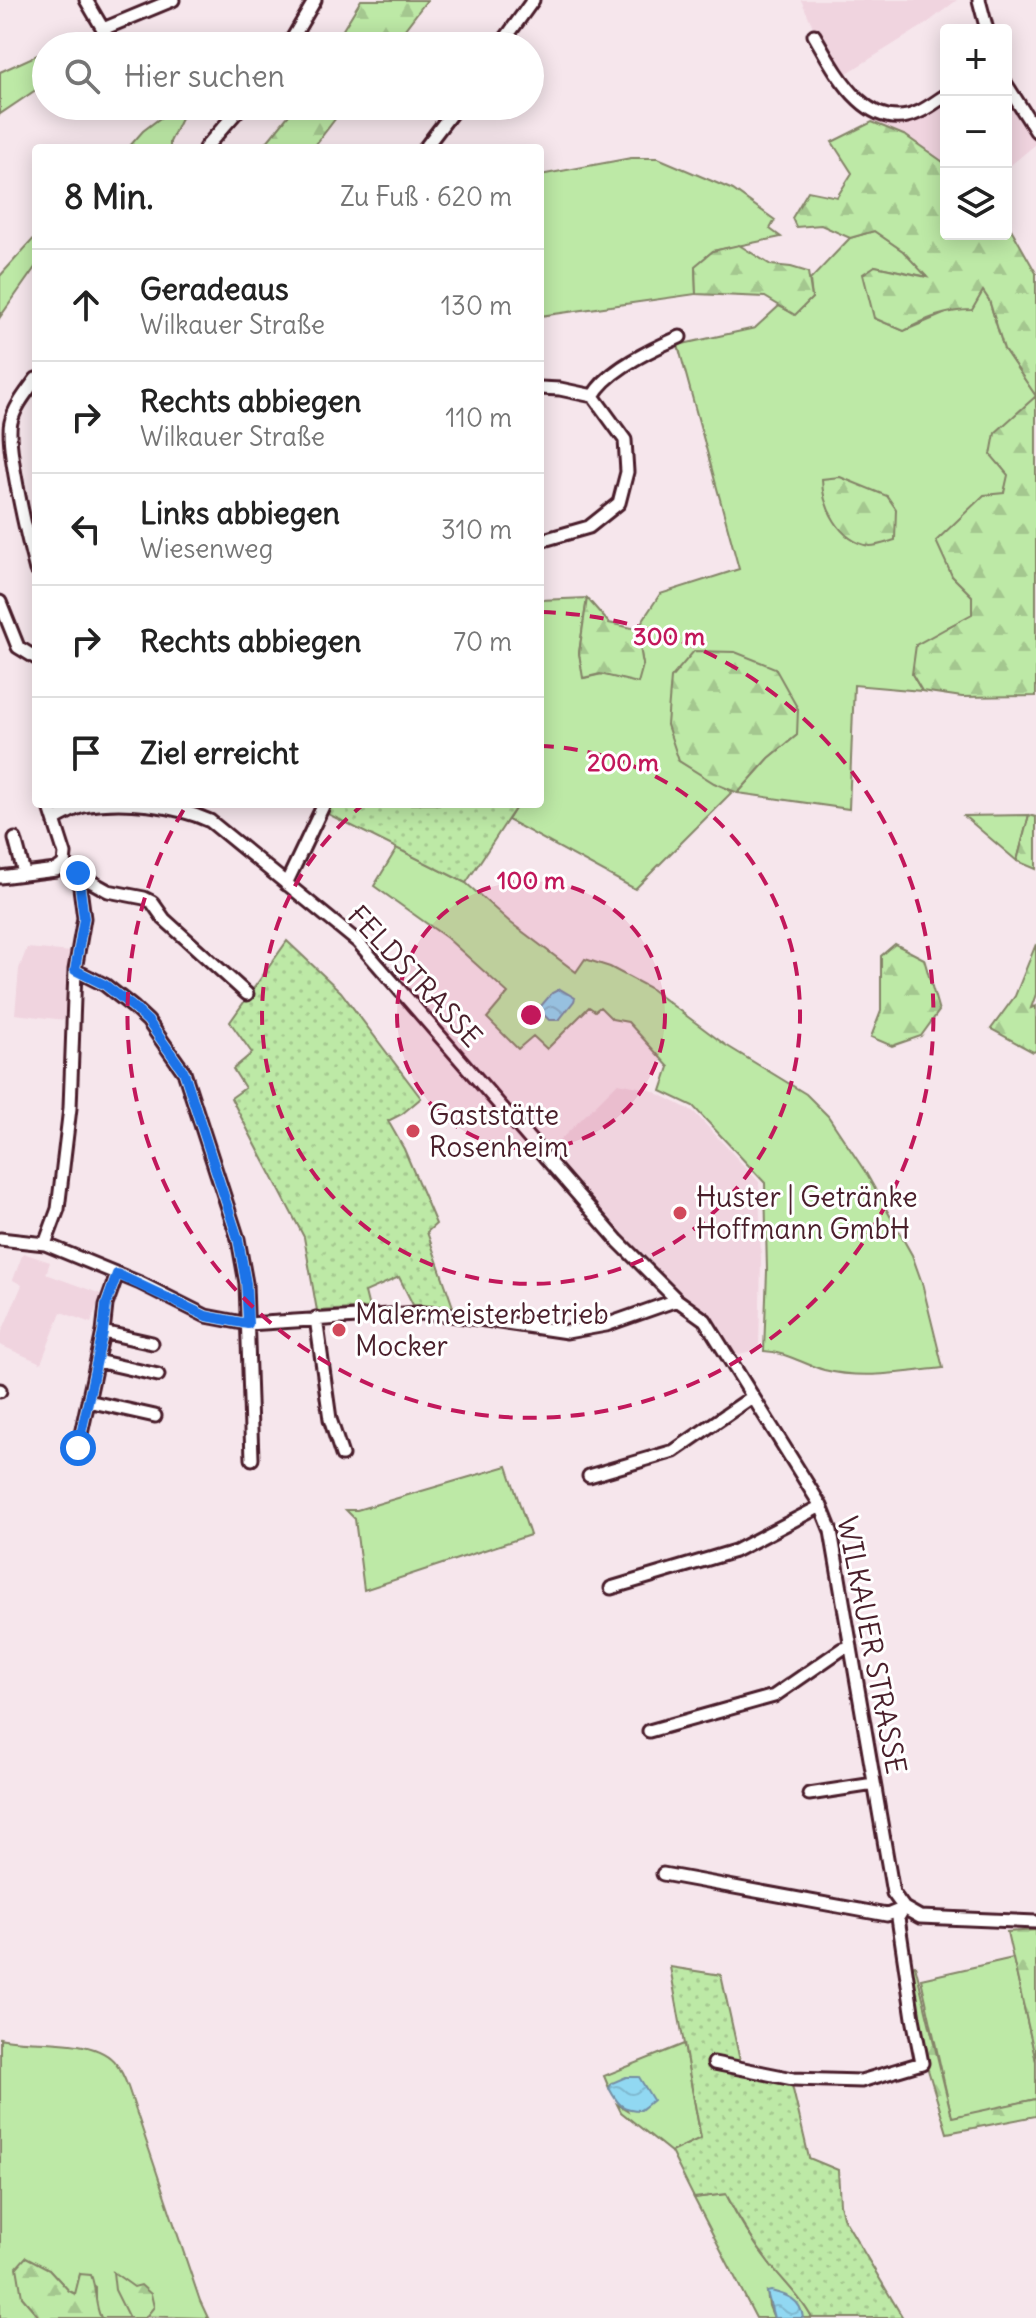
<!DOCTYPE html>
<html lang="de">
<meta charset="utf-8">
<style>
:root{--surface:#fff;--page:#f2f2f2;--text:#222;--muted:#767676;--line:#e0e0e0}
body{margin:0;font-family:Delius,sans-serif;background:var(--page);color:var(--text)}
.controls{position:absolute;right:24px;top:24px;display:grid;overflow:hidden;border-radius:8px;box-shadow:0 4px 20px #0003}
.controls button{width:72px;height:72px;display:grid;place-items:center;padding:0;border:0;border-bottom:2px solid var(--line);background:var(--surface);color:var(--text);font:40px sans-serif}
.stop{position:absolute;width:24px;height:24px;margin:-18px;border:6px solid #1a73e8;border-radius:50%;background:#fff}
.stop.end{background:#1a73e8;border-color:#fff;box-shadow:0 2px 8px #0008}
.list{margin:0;padding:0;list-style:none}
h2{display:flex;justify-content:space-between;align-items:center;height:104px;margin:0;padding:0 32px;font-size:34px}
h2 small{font-size:26px;font-weight:400;color:var(--muted)}
.list li{display:grid;grid-template-columns:52px 1fr auto;gap:24px;align-items:center;box-sizing:border-box;height:112px;padding:0 32px;border-top:2px solid var(--line)}
.list b{display:block;font-size:30px;white-space:nowrap}
.list p{margin:0;font-size:26px;white-space:nowrap;color:var(--muted)}
.list em{font-size:26px;font-style:normal;color:var(--muted)}
.icon{flex:none;width:44px;height:44px;fill:none;stroke:currentColor;stroke-width:2;stroke-linecap:round;stroke-linejoin:round}
.map{position:relative;flex:none;width:1036px;height:2318px;overflow:hidden}
.search{position:absolute;background:var(--surface);box-shadow:0 4px 20px #0003;left:32px;top:32px;width:512px;height:88px;display:flex;align-items:center;gap:20px;box-sizing:border-box;padding:0 28px;border-radius:44px;color:var(--muted);font-size:30px}
.panel{position:absolute;background:var(--surface);box-shadow:0 4px 20px #0003;left:32px;top:144px;width:512px;height:664px;border-radius:8px}
.map>svg:first-child{display:block}
</style>
<div class="map">
<svg width="1036" height="2318" viewBox="0 0 1036 2318">
<defs>
<pattern id="forest-firs" width="22" height="20" patternUnits="userSpaceOnUse" patternTransform="scale(2)"><rect width="22" height="20" fill="#bde9a6"/><path d="M5 1l3.5 6h-7zM16 11l3.5 6h-7z" fill="#a4c78f"/></pattern>
<pattern id="park-dots" width="8" height="8" patternUnits="userSpaceOnUse" patternTransform="scale(2)"><rect width="8" height="8" fill="#bde9a6"/><path d="M2 2h.1M6 6h.1" fill="none" stroke="#a4c78f" stroke-width="1.8" stroke-linecap="round"/></pattern>
<pattern id="water-waves" width="16" height="10" patternUnits="userSpaceOnUse" patternTransform="scale(2)"><rect width="16" height="10" fill="#91d8f2"/><path d="M0 5q4-4 8 0t8 0" fill="none" stroke="#7fb9d0"/></pattern>
</defs>
<rect width="100%" height="100%" fill="#f6e6ec"/>
<filter id="ink" filterUnits="userSpaceOnUse"><feTurbulence type="fractalNoise" baseFrequency=".0125" numOctaves="2"/><feDisplacementMap in="SourceGraphic" scale="16" xChannelSelector="R" yChannelSelector="G"/><feConvolveMatrix kernelMatrix="1 2 1 2 8 2 1 2 1" color-interpolation-filters="sRGB"/></filter>
<g filter="url(#ink)">
<path fill="#f0d4df" d="M801,0H957L926,24L844,75L819,40Z
M1006,81L1036,131V144L1006,169Z
M946,95V164L906,136L872,122L888,116H901Z
M27,948L72,952L64,1020L15,1014L19,969Z
M618,1083L649,1089L694,1112L759,1182L761,1261L759,1349L735,1355L715,1322L641,1258L547,1153Z
M23,1253L50,1262L46,1274L101,1294L91,1323L61,1312L41,1363L0,1345V1336L22,1285L13,1280Z"/>
<path fill="#bde9a6" stroke="#848468" stroke-width="2" d="M46,51V83L0,114V72Z
M176,106H187L170,142V148H128L143,131Z
M631,158H658L733,190L775,220L770,229L781,237L713,251L695,267L696,294L540,316V175Z
M874,231L903,251L928,277L875,266L874,318L904,331L953,310L972,309L983,290L989,300L1004,349L1036,396L992,455L1009,475L1004,493L952,576L972,596V615L948,627L912,674L922,691L854,685L849,809L738,793L769,758L797,735L679,761L732,792L635,889L508,820L518,804H540V600L587,598L579,653L584,678L643,665L637,629L660,594L739,569L678,345L755,328L779,306L795,314L812,298L810,280L850,238Z
M36,236V266L0,317V276Z
M1029,815L1017,861L964,816Z
M397,848L466,883L511,923L576,972L585,959L610,967L648,987L724,1044L806,1094L828,1116L866,1173L912,1255L922,1283L943,1368C904,1372 863,1380 824,1370C803,1364 786,1352 764,1351L767,1271L765,1183L693,1106L661,1091L669,1067L628,1022L612,1019L600,1007L595,1011L589,1007L547,1049L533,1036L518,1049L487,1018L508,993L447,938L374,886Z
M507,1466L530,1535L364,1590L355,1519L346,1510H357Z
M1013,1958L1036,2061V2099L952,2118L921,1979Z
M0,2038C32,2046 95,2035 116,2064C121,2070 125,2079 128,2087L200,2301L208,2318L129,2316V2318H101L96,2307V2287L80,2274L76,2294L69,2291L49,2269L22,2297L40,2318H0Z
M684,2044L701,2138L671,2152L621,2112L617,2104L627,2110L612,2083L609,2088L604,2076Z
M726,2194C738,2219 753,2242 770,2264C784,2282 801,2297 812,2318H802L767,2292L769,2306L774,2318H756L694,2198Z"/>
<path fill="url(#forest-firs)" stroke="#848468" stroke-width="2" d="M361,0H427L392,46H333Z
M296,106H345L313,148H262Z
M872,122L906,136L946,164V234H1006V220L1036,273V696L962,697L922,691L912,674L916,645L972,614V596L952,576L936,541L984,495L1004,493L1008,475L991,455L995,433L1036,396L1004,349L989,300L983,291L972,310C946,310 925,319 904,331L874,318L863,274L875,266L927,277L903,251L874,231L850,238L821,225L796,227L792,218L808,191L837,197L852,173L832,142Z
M739,245L771,265L791,267L808,272L812,298L795,315L765,297L696,294L695,266L713,251Z
M840,477L887,496L896,509L895,540C888,542 877,546 870,546C839,542 822,505 822,479Z
M587,598L609,623L637,629L643,665L638,683L600,674L583,678L579,653Z
M694,651L735,652L775,668L798,709L797,735L769,758L738,793L714,783L679,761L667,725L671,678Z
M1029,815L1036,817V869L1017,861Z
M895,944L924,959L939,1011L921,1036L892,1046L871,1037L881,1011V956Z
M1036,944V994L1031,1008L1036,1006V1051L1033,1052L991,1029L1015,996Z
M1036,1930V2061L1007,1932Z
M915,1965L952,2117L1036,2099V2116L947,2133L926,2063L908,1967Z
M26,2257L49,2269L69,2291L75,2294L80,2274L91,2275C97,2290 94,2304 101,2318H40L22,2297L17,2267Z
M113,2272L134,2287L141,2285L151,2294L154,2307L145,2318H129L115,2290Z"/>
<path fill="url(#park-dots)" stroke="#848468" stroke-width="2" d="M332,804H518L466,883L328,814Z
M287,941L341,992L421,1098L402,1114L388,1121L404,1149L436,1224L427,1232L453,1307L413,1305L399,1277L365,1292L369,1308L317,1311L304,1237L231,1098L245,1088L233,1069L252,1053L230,1022Z
M670,1967L721,1975L743,2074L791,2081L809,2158L838,2170L840,2204L843,2217L903,2318H812C801,2297 784,2282 770,2264C753,2242 739,2219 726,2194L694,2198L671,2152L701,2138Z"/>
<path fill="url(#water-waves)" stroke="#758ea2" stroke-width="2" d="M560,989L575,998L574,1001L559,1020H549L541,1012L540,1007L552,993Z
M626,2077H639L653,2100L641,2110C622,2110 618,2105 609,2088L612,2083Z
M771,2291C787,2295 801,2299 803,2318H774L767,2292Z"/>
<g fill="none" stroke-linecap="round" stroke-linejoin="round">
<defs>
<path id="minor" d="M86,0L103,29L173,0
M979,0L987,30
M814,35C835,71 867,136 919,112C928,108 937,101 946,95
M288,46L315,0
M500,46L533,0
M1006,84L1036,131
M205,148L242,106
M425,148L457,106
M36,379C26,393 15,406 11,422C5,444 29,544 36,570
M540,388L560,389L593,396C607,370 652,349 680,337
M540,541L589,527L619,503L627,472L625,440L593,396
M0,602L18,647L36,658
M49,804L65,854L64,864
M55,819C64,815 74,808 84,806C123,799 175,805 210,821L358,942L618,1241L677,1300L705,1320L821,1506L831,1531L893,1893L904,1908L920,1917L1036,1922
M15,839L24,873
M0,877L56,870L64,864
M79,880L90,881L108,891L144,898L152,902L164,919L247,994
M286,884L324,804
M75,970L105,985L133,1007L148,1021L184,1072L238,1239L246,1283L252,1459
M0,1239L45,1244L140,1283L206,1316L248,1324L420,1313L451,1315L567,1332L606,1325L677,1300
M45,1244L58,1209L70,1108L75,970L84,918L78,873L64,864
M316,1318L330,1419L342,1455
M103,1332L152,1343
M97,1361L158,1375
M0,1390V1391
M88,1401L155,1416
M78,1448L103,1332L106,1305L117,1274
M589,1476L674,1451L752,1397
M611,1588L735,1551L821,1506
M649,1731L774,1696L842,1649L851,1647
M809,1794L874,1784
M663,1874L887,1915L904,1908
M714,2063L793,2079L861,2081L922,2063L913,2018L898,1918L904,1908"/>
</defs>
<use href="#minor" stroke="#4a1f2b" stroke-width="17"/>
<use href="#minor" stroke="#fff" stroke-width="11"/>
</g>
</g>
<g fill="none" stroke-linecap="round" stroke-linejoin="round" filter="url(#ink)">
<path stroke="#1a73e8" stroke-width="10" d="M78,873L84,918L75,970L105,985L133,1007L148,1021L184,1072L238,1239L246,1283L248,1324L206,1316L117,1274L106,1305L103,1332L78,1448"/>
</g>
<circle cx="531" cy="1015" r="134" fill="#c2185b" fill-opacity=".12"/>
<g fill="none" stroke="#c2185b" stroke-width="4" stroke-dasharray="14 10">
<circle cx="531" cy="1015" r="134"/>
<path d="M540 746A269 269 0 1 1 364 804"/>
<path d="M542 612A403 403 0 1 1 187 804"/>
</g>
<g fill="#d1495b" stroke="#fff" stroke-width="3">
<circle cx="413" cy="1131" r="8"/>
<circle cx="680" cy="1213" r="8"/>
<circle cx="339" cy="1330" r="8"/>
</g>
<g text-anchor="middle" dominant-baseline="central" stroke-width="6" stroke-linejoin="round" paint-order="stroke">
<g font-size="28" fill="#4a1f2b" stroke="#fff">
<text transform="translate(415 976) rotate(47)">FELDSTRASSE</text>
<text transform="translate(872 1645) rotate(79)">WILKAUER STRASSE</text>
</g>
<g font-size="28" fill="#4a1f2b" stroke="#fff" text-anchor="start">
<text x="429" y="1115">Gaststätte<tspan x="429" dy="32">Rosenheim</tspan></text>
<text x="696" y="1197">Huster | Getränke<tspan x="696" dy="32">Hoffmann GmbH</tspan></text>
<text x="355" y="1314">Malermeisterbetrieb<tspan x="355" dy="32">Mocker</tspan></text>
</g>
</g>
<circle cx="531" cy="1015" r="12" fill="#c2185b" stroke="#fff" stroke-width="4"/>
<g font-size="24" text-anchor="middle" font-weight="bold" fill="#c2185b" stroke="#fff" stroke-width="6" stroke-linejoin="round" paint-order="stroke">
<text x="669" y="645">300 m</text>
<text x="623" y="771">200 m</text>
<text x="531" y="889">100 m</text>
</g>
</svg>
<div class="controls">
<button>+</button>
<button>−</button>
<button><svg class="icon" aria-label="layers" viewBox="0 0 24 24"><path d="M12 4l9 5-9 5-9-5zM3 14l9 5 9-5"/></svg></button>
</div>
<div class="stop" style="left:78px;top:1448px"></div>
<div class="stop end" style="left:78px;top:873px"></div>
<div class="search"><svg class="icon" aria-label="search" viewBox="0 0 24 24"><circle cx="10" cy="10" r="6"/><path d="M15 15l6 6"/></svg>Hier suchen</div>
<section class="panel">
<h2>8 Min.<small>Zu Fuß · 620 m</small></h2>
<ul class="list">
<li><svg class="icon" aria-label="ahead" viewBox="0 0 24 24"><path d="M12 20V5M6 11l6-6 6 6"/></svg><div><b>Geradeaus</b><p>Wilkauer Straße</p></div><em>130 m</em></li>
<li><svg class="icon" aria-label="right" viewBox="0 0 24 24"><path d="M7 20v-9h11M14 6l5 5-5 5"/></svg><div><b>Rechts abbiegen</b><p>Wilkauer Straße</p></div><em>110 m</em></li>
<li><svg class="icon" aria-label="left" viewBox="0 0 24 24"><path d="M17 20v-9H6M10 6l-5 5 5 5"/></svg><div><b>Links abbiegen</b><p>Wiesenweg</p></div><em>310 m</em></li>
<li><svg class="icon" aria-label="right" viewBox="0 0 24 24"><path d="M7 20v-9h11M14 6l5 5-5 5"/></svg><div><b>Rechts abbiegen</b></div><em>70 m</em></li>
<li><svg class="icon" aria-label="arrive" viewBox="0 0 24 24"><path d="M6 21V4h12l-3 4 3 4H6"/></svg><div><b>Ziel erreicht</b></div></li>
</ul>
</section>
</div>
